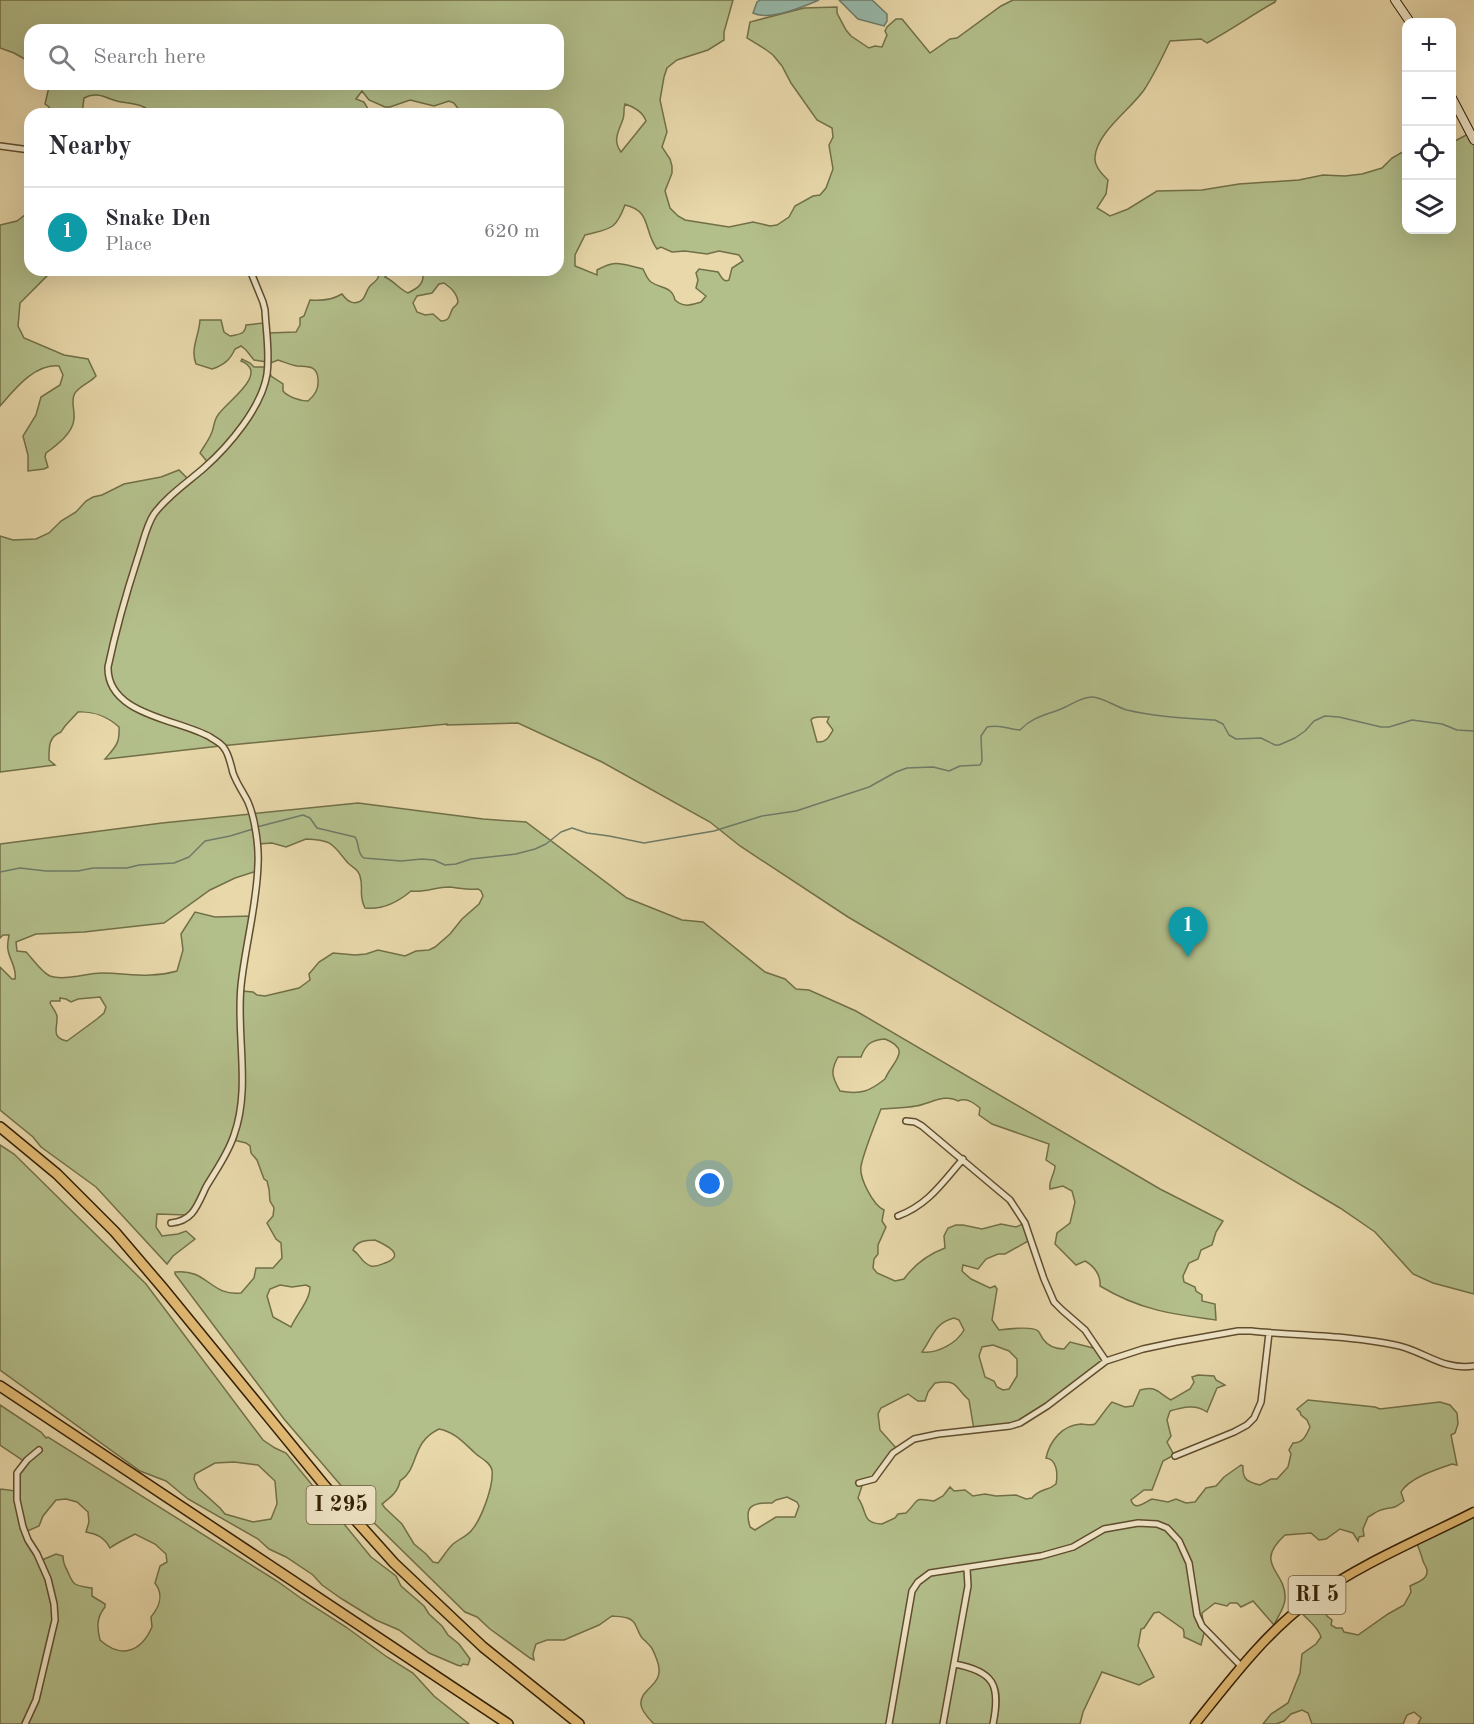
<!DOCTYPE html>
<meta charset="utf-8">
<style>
:root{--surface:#fff;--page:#f2f2f3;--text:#2b2b33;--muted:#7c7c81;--line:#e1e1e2;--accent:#0b8043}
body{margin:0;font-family:"Old Standard TT",serif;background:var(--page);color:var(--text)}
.controls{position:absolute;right:18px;top:18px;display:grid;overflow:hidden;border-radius:12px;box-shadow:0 6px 24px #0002}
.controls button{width:54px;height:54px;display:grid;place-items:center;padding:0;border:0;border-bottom:2px solid var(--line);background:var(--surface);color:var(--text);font:30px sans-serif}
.you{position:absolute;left:710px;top:1184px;width:21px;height:21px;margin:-15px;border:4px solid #fff;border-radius:50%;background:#1a73e8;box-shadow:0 0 0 9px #1a73e833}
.badge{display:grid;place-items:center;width:39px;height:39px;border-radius:50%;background:var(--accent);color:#fff;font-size:20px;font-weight:700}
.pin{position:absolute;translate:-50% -50px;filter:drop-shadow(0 2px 3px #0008)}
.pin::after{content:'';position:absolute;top:32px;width:21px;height:18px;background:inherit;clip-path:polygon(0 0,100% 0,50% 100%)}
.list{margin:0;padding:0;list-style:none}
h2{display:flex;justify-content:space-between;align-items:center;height:78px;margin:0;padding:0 24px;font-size:26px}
h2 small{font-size:20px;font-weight:400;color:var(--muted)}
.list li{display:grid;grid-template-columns:39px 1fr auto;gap:18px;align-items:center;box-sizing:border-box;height:90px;padding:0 24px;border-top:2px solid var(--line)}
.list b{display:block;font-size:22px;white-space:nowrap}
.list p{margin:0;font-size:20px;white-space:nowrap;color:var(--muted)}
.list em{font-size:20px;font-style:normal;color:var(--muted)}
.icon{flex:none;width:33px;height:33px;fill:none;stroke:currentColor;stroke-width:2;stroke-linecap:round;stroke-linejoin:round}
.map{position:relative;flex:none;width:1474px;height:1724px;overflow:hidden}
.search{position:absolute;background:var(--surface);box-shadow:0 6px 24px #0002;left:24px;top:24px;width:540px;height:66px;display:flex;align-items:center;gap:15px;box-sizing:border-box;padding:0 21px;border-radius:18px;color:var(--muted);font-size:22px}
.panel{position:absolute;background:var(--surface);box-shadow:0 6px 24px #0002;left:24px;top:108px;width:540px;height:168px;border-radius:18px}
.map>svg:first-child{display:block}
</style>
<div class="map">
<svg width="1474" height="1724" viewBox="0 0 1474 1724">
<rect width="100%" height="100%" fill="#e8d8aa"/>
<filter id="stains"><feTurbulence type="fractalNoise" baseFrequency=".00333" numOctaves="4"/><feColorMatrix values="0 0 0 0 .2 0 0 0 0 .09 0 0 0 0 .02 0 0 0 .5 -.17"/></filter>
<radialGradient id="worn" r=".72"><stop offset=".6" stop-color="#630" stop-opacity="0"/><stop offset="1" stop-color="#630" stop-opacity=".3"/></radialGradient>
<path fill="#b3bf8b" stroke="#726f48" stroke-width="1.5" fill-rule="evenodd" d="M0,0H733L724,32V40L708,50L677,60L667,68L664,77L660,100L667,132L662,147L670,159L672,166V173L665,191L670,208L678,216L685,220L729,227L753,222L770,226L777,225L789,217L795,206L813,196L820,195L826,188L833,169L829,145L833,137L832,128L817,120L791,83L782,66L773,55L765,49L747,38L750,22L804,8L837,7V13L846,30L851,36L869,48L875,46L882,47L887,35L885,31L887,27L896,19H902L930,53L950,39L957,38L1001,6L1013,0H1276L1275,2C1252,15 1231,30 1207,43L1201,39L1170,41C1162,58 1154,75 1144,90C1130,110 1097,132 1095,157C1094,166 1102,174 1108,180L1106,194L1097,208L1110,216L1128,209L1157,191L1202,190L1239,184L1299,180L1323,175L1345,176L1362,174L1382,168L1392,158L1406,150V230H1452V141H1455L1470,133L1474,140V1294L1433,1283L1413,1274L1375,1232L1340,1208L848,917L740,846L710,822L602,762L518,723L447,725V724L220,746L107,759H105C115,747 120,744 119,727C108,717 93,711 78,712L65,726L61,732C48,737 49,748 49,760L55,765L0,772V536L13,540L36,539L49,533L61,521L76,512L86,501L93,497L102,495L124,484L161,477L179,470L189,480L209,464L200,453C204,446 209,440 212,432C214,427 214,420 218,415C225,403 271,373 241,361L242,359L250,363L254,367H265L268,364L267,362L254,360L246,350L241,346L235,349C230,360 224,365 212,369L196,364C190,349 199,336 200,320H221L224,332L230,336C239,334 245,335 246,325L264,323L268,333L296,332L300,325V318L304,316L310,300C321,301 332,300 342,294C347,301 355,307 363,299C366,295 367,289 370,286C376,280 380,280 378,270H392L385,277C394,281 399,289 408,293C416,289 424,285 423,274L418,273L419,270H558V114H462L454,103L449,101L434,106L410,100L390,107H385L369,100L362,91L356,99L364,102L371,114H152C145,104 133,104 121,102C108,100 98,90 84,98L82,114L69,110C63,113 57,110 50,112L49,107L45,104L49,87V84H558V30H30V62L14,53L0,48ZM625,104C634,107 643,112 646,121L621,152C612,140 619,131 623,119C625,113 623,110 625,104ZM625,205C652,211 643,230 657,249L661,247L672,252L685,251L707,254L719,251L739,255L743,261L732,268L729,280C723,283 721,276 718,272L699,269L696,273L698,280L696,288L706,296L701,302C690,305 684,308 675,300C672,286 661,289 651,282C647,279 645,273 643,269C621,264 617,259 597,270V275L575,266V255L585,235C611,228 615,231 625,205ZM444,283C451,288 457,293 458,302C457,305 455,306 453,308C449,314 451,321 441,321L433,314L425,315L417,312L413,303L417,296L432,293L439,284ZM278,360C284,362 291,365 297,366C308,367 317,365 318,379C319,389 315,395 308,401C300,401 288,397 283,391V384L271,376L268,364ZM818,717H829L827,722L833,730C829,737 826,743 817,742L811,720L813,718Z
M30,211V270H62L48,275L20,303L18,326L24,338L64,355L88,359L96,376C90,383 77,387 74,395C71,403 75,411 74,419C73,433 57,445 46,453L45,457L48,467L44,469L28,471V455L23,436L36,415L41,397L60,385L63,375L59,366C35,363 14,390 0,406V225L17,221Z
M358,803L483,819L526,822L627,898L682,920L703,922L765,972L785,979L796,989L809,990L856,1011L1160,1189L1223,1221L1216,1232L1212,1245L1201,1250L1198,1259L1189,1263L1183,1276L1184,1282L1195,1287L1196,1291L1202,1295V1301L1215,1304L1216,1320C1171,1314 1140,1310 1100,1286C1101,1275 1094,1266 1085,1261L1076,1265L1055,1244L1057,1233L1070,1223L1075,1202L1072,1191L1063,1186L1050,1189C1048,1181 1055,1174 1055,1166L1046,1160L1049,1144L992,1124L979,1115L980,1108C974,1103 966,1097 958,1101C946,1093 929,1104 916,1106C906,1108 892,1108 881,1109C875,1124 864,1151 861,1166C859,1178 873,1205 884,1210L882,1221L886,1227L878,1245V1254L874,1259L873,1268L877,1273L895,1281L904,1279C914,1265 929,1254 945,1248L944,1236L948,1228L956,1225H963L982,1229L1001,1224L1016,1227L1025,1223L1030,1240L1005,1254H998L986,1259L978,1269L963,1265L962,1271L971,1279L990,1288L995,1286L997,1289L992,1320L999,1330C1007,1329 1033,1326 1038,1331C1039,1331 1042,1338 1043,1339C1048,1346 1056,1349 1064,1349L1070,1342L1097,1349L1103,1359L1102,1361L1030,1416L1008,1425L974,1430L969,1400C954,1387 959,1379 935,1383L928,1392L925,1401H918L908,1394L881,1408L878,1414L880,1430L897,1449L872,1481L863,1483L858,1498C868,1512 861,1523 882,1524L895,1518L898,1514L906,1513C920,1500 912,1497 934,1501L943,1496L950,1487L954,1491L965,1490L973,1496L985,1494L996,1496L1016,1495L1026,1499L1032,1498C1041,1487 1047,1492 1056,1484C1058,1474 1057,1459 1046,1458C1050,1440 1063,1425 1081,1424C1085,1424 1091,1426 1095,1424C1096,1423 1108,1406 1112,1402L1125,1407L1133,1406L1140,1390C1157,1385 1158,1393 1171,1400L1190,1389L1194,1382L1192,1377L1198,1375L1214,1376L1216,1380L1225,1385L1217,1388L1207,1412C1196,1404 1183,1407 1170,1411L1167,1420L1171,1436L1167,1442L1174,1455L1163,1461L1152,1490H1144L1131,1500C1135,1512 1145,1502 1152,1499L1168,1502L1176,1499L1186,1503L1195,1502L1206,1488L1216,1486L1224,1477L1241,1465L1243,1466C1242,1480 1248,1482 1260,1485L1271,1479H1277L1288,1467L1291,1454L1289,1450L1293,1443C1303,1443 1306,1436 1310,1427L1307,1420L1301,1415L1300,1412L1297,1409L1308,1400L1375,1407L1380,1409L1440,1402L1450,1405L1457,1413L1458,1424L1455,1433L1451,1435L1457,1465L1452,1464C1437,1469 1409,1478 1401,1492L1404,1501C1391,1511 1393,1506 1381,1510C1377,1511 1372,1515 1368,1517L1363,1529L1364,1536L1359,1537L1358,1541L1353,1533L1340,1529L1326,1539L1319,1540L1311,1533L1285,1535C1252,1565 1287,1571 1285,1599C1285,1607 1277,1618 1274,1625L1253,1601L1241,1607L1237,1603H1230L1227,1606L1215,1603L1202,1613L1204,1633L1201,1645L1184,1637V1632L1183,1629L1159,1612L1154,1613L1144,1628L1141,1629L1138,1646L1154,1677L1139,1685L1102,1672L1083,1712L1080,1724H654C649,1719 642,1712 641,1705C639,1687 667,1686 657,1660C652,1647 652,1647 642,1638C639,1634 638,1630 636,1626C632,1616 621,1617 612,1616L599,1625L564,1640H547L536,1644L533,1654L534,1660L530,1658L490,1629L477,1617L465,1612L368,1517L284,1419L175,1274V1272C207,1268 211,1297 241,1293L254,1278L256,1268H273L282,1258L281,1243L276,1239L267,1223L273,1216L274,1208L270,1201L269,1189L267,1181L264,1179L257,1160L251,1153L250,1146L246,1143L234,1140L194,1210L188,1215L157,1214L156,1227L162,1236L178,1234L186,1231L195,1239L173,1256L167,1264L96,1187L41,1147L33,1137L0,1110V967L12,979H15C17,968 10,961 8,950C7,945 8,941 9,935H3L0,938V844L162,823ZM306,839C333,840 332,844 348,863C353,868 358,869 360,876C364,890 358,894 365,908C382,910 398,902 411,891C423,893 436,887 449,887C459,888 468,890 478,889L481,891L483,896L479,904L462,919L450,934L435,947L429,950L416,951L405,956L378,950L366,954L355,955L333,953L319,962L309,974L310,980L299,988L265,996L257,995L253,992L242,991L252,916L215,917L195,912L181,934L183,950L177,971C149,979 129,973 102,973C87,973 64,981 50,976C41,972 33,959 26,952L17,951L16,942L36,934L84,932L164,923L210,890L235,878L257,871L258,844L272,843L286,847ZM100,997L106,1007L104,1013L97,1019L67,1041C50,1037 58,1028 57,1016C56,1012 52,1007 50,1003L51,1001H60V998L66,999L71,1002L78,999ZM885,1039C913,1050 892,1062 885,1079C870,1091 861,1095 840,1091C832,1077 830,1071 838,1057H861C866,1044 871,1040 885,1039ZM375,1240C386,1245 407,1255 385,1263C380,1265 376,1267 371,1266C361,1263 361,1255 353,1250C357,1240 366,1241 375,1240ZM280,1285L292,1287L306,1285L310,1287C310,1300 297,1314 291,1327L273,1317L267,1296L270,1289ZM954,1318L959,1320L964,1330C957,1343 937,1354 922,1352C933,1337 934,1323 954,1318ZM993,1345L1009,1351L1017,1359V1376L1009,1389L1003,1390L997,1387L994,1381L985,1377L979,1356L982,1347ZM439,1429C455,1432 464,1443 476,1454C482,1459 490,1462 492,1470C494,1486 481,1520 471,1531C466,1537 458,1539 452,1545C447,1550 443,1557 438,1563L433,1562L426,1554L414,1544L402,1524L385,1508L382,1504C391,1497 398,1492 400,1481C420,1468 410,1443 439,1429ZM787,1497L797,1502L799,1506L795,1517H776L755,1530L750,1527C744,1507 751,1502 772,1503L776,1500Z
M0,1145L14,1154L146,1284L263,1440L275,1448L286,1453L371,1557L396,1576L401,1586L424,1606L429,1614L442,1626L448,1635L459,1644L470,1659L468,1665L463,1664L461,1666L457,1665L429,1653L399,1630L376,1620L342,1599L322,1585L313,1575L286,1557L269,1549L258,1539L188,1499L166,1481L140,1471L0,1370ZM234,1462L258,1465L275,1481L277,1504L271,1519L253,1522L225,1514L220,1508L198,1488L194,1479L195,1474L215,1463Z
M0,1405L41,1432L46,1438L48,1437L277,1581L302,1599L346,1627L387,1657L413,1673L434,1696L469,1724H0V1491L1,1489L15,1491L17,1474L25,1462L0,1445ZM66,1499L77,1502L88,1512L89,1522L86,1532C97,1534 104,1537 110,1548C118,1542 126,1539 135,1534L155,1544L166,1554L167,1562L160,1566L155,1583C164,1595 160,1606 151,1617L152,1627C141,1652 121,1659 100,1640C97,1628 96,1618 105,1607V1604L92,1596V1588C74,1585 74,1587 67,1570C64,1565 63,1562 63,1556L56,1554L42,1560L25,1532L39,1526L43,1516L56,1500Z
M1474,1513V1724H1418L1421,1718L1414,1712L1407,1715L1403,1724H1312L1308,1713L1302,1710L1291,1714L1284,1721L1276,1724H1263L1271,1714L1288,1703L1300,1673L1302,1654L1316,1644L1321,1637C1318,1626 1307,1620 1300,1611L1316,1597L1327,1616L1332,1620L1331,1625L1336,1628H1342L1344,1632L1358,1635L1388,1614L1404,1605L1411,1592L1410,1586C1417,1582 1428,1580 1427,1570C1426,1566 1424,1564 1423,1561C1421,1554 1419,1548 1416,1542Z"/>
<path fill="#97b9ab" stroke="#6f7b68" stroke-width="1.5" d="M760,0H819C803,7 768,21 753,13L757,2Z
M839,0H872L887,14V21L884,26L858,19Z"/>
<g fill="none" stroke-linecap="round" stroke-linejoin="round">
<path stroke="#6f7b68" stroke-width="1.5" d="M257,827L303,815L310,818L317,828L355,837C360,844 356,852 364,858L401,861L422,859L434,860L445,865L456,864L471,859L516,854L535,849L546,844L561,832L572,828L587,833L609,836L644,843L714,831L762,816L796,811L869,787L896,772L907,768L933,767L949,771L960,766L980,765L982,761L981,736L987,727C1002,724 1007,729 1020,730C1032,717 1046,715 1061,709C1071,705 1081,697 1092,697C1102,697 1116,707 1127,710C1156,717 1186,718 1215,720L1223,724L1229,735L1236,739L1261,738L1275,745H1279L1295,738L1305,731L1314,721L1325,716L1339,717L1381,727H1389L1412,720L1442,724L1457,730L1474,731
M0,872L20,868L46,871H78L93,868H127L139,865L174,863L189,857L205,841L230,836L253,829"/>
<defs>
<path id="street" d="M0,146L30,150
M906,1121L915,1122L922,1126L1010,1200L1025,1223L1044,1279L1054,1302L1062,1310L1085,1330L1106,1361
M898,1216C928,1205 942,1183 963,1159
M171,1223C193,1221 197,1206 206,1187C216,1170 228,1154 234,1135C251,1088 236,1035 241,986C245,946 257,905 258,864C259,847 255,818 248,802C243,792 237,784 233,773C231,766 229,754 224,748C221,743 214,740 210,737C178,719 107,715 108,667C116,629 126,594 138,557C143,543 146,526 154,514C167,496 188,482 204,468C229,446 262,407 267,374C270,353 266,331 265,310L263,302L250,270
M1175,1456L1234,1432L1247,1425L1254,1418L1261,1402L1269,1333
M859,1483L874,1479L893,1453L914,1439L938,1434L1010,1426L1020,1423L1047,1406L1106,1361L1143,1349L1176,1342L1238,1331H1251C1298,1336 1348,1335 1395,1345C1423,1350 1442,1371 1474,1366
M954,1664C994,1671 1001,1685 993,1724
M25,1724L36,1700L55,1620L54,1604L48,1579L37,1554L28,1540L23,1527L17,1500V1473L27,1460L39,1450
M889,1724L912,1591L918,1582L930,1573L1041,1556L1073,1547L1104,1529L1138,1523L1157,1524L1167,1528L1179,1541L1189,1563L1197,1615L1202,1626L1241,1666
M943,1724L968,1586L967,1569"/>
<path id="secondary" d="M1395,0L1410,22
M1452,98L1474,140"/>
<path id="primary" d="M1195,1724C1231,1679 1266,1632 1313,1598C1362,1563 1421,1539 1474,1512"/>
<path id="highway" d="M0,1127L57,1174L115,1232L162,1287L325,1486L394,1563L483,1647L579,1724
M0,1386L508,1724"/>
</defs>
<use href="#street" stroke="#604d2e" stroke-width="8"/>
<use href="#secondary" stroke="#321f04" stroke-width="10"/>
<use href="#primary" stroke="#321f04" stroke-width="11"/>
<use href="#highway" stroke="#321f04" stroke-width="12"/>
<use href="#street" stroke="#f0e6c8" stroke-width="5"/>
<use href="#secondary" stroke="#f0e6c8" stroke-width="8"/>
<use href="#primary" stroke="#e4bc75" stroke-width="8"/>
<use href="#highway" stroke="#e4bc75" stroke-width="9"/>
</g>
<g text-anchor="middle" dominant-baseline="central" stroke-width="5" stroke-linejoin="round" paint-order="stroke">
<g fill="#f0e6c8" stroke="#6b5b3f" stroke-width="1.5">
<rect x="306.5" y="1486" width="69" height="38" rx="4.5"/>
<rect x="1288.5" y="1576" width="57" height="38" rx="4.5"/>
</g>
<g font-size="22" font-weight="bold" fill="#321f04">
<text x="341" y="1505">I 295</text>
<text x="1317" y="1595">RI 5</text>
</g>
</g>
<rect width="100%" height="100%" filter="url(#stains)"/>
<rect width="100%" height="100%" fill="url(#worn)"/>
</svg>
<div class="controls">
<button>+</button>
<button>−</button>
<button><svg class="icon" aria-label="locate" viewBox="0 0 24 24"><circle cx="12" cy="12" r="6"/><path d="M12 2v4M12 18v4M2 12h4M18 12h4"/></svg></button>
<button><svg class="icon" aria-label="layers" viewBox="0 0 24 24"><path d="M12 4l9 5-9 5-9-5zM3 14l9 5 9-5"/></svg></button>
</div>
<div class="you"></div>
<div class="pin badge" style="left:1188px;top:957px;background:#0f9aa8">1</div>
<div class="search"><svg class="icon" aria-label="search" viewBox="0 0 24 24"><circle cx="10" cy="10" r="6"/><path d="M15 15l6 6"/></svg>Search here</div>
<section class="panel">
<h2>Nearby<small></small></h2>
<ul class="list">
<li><span class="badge" style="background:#0f9aa8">1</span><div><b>Snake Den</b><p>Place</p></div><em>620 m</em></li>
</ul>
</section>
</div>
